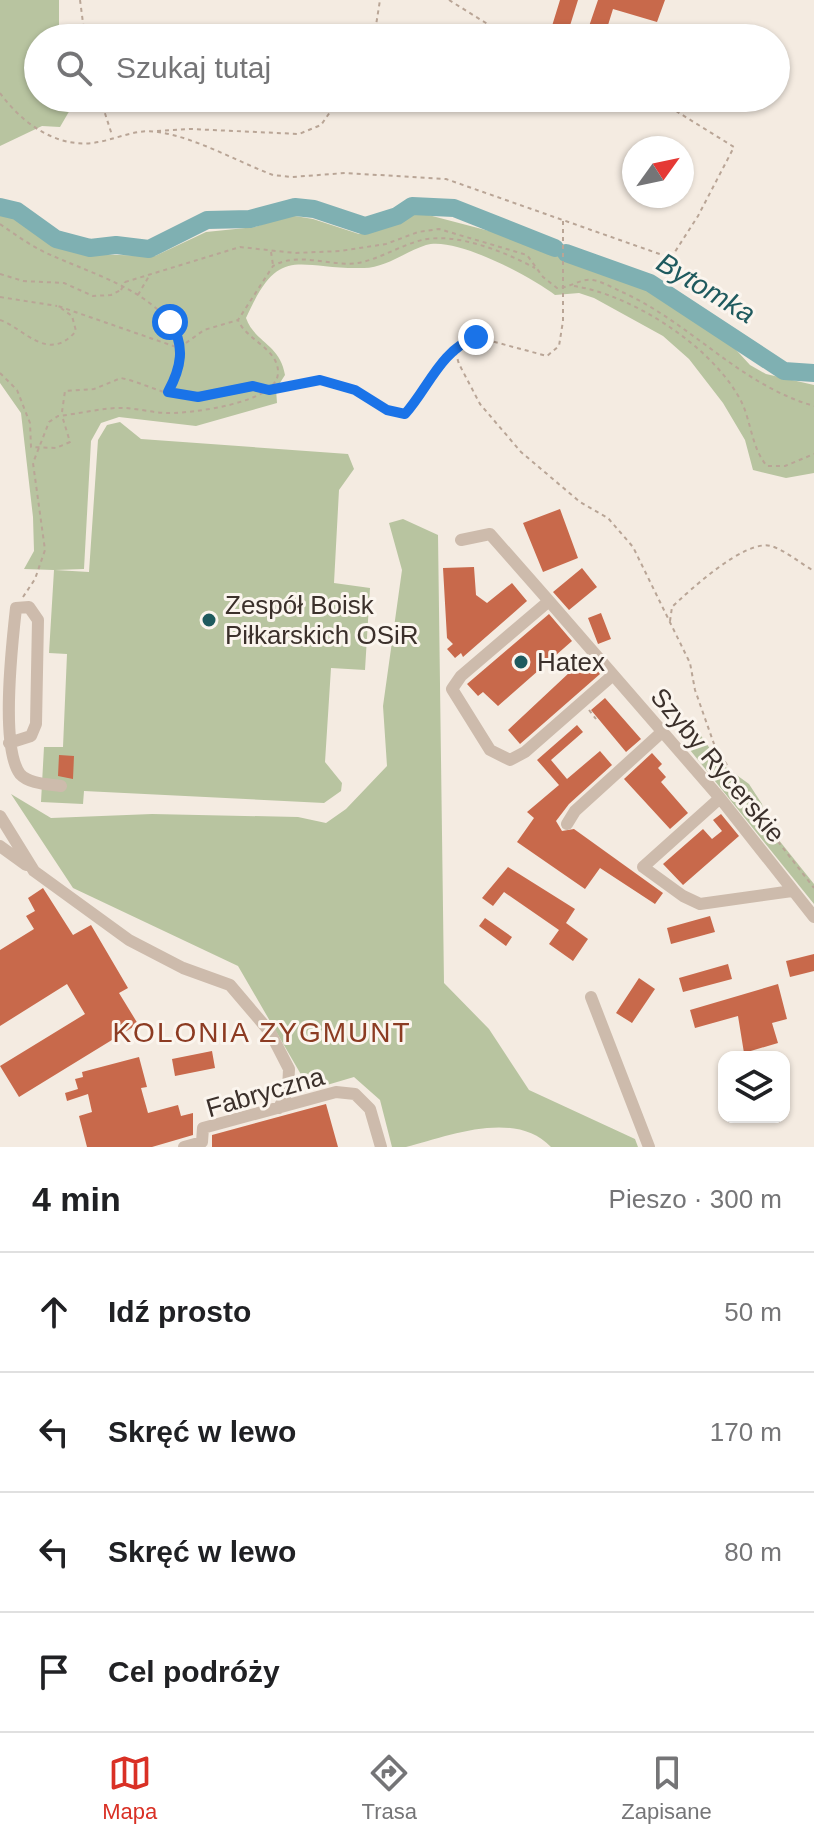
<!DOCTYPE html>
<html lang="pl">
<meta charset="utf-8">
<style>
:root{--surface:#fff;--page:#f2f2f2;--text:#202124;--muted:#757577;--line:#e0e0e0;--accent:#d93025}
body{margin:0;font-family:Arial,sans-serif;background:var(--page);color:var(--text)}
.controls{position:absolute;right:24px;bottom:24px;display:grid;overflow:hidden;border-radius:16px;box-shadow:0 2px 6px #0004}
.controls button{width:72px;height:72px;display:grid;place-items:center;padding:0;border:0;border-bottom:2px solid var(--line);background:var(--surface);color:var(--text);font:40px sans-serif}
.compass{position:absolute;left:622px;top:136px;width:72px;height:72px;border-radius:50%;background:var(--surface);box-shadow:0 2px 6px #0004;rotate:57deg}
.stop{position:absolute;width:24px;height:24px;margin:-18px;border:6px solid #1a73e8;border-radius:50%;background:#fff}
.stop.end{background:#1a73e8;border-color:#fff;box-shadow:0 2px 8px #0008}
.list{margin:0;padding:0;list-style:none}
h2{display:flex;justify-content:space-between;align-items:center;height:104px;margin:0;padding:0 32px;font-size:34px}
h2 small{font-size:26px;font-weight:400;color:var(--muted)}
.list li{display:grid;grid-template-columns:52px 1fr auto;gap:24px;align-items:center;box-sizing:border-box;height:120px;padding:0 32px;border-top:2px solid var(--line)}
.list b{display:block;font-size:30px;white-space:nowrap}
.list em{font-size:26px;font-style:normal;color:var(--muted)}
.icon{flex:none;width:44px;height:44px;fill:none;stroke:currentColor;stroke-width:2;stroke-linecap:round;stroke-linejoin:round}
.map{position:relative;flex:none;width:814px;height:1147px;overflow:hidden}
.search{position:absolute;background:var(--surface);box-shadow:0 2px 6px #0004;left:24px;right:24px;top:24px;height:88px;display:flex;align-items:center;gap:20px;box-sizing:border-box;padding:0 28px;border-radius:44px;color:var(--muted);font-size:30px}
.sheet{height:584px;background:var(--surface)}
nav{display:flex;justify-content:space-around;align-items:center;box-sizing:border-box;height:112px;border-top:2px solid var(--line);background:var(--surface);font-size:22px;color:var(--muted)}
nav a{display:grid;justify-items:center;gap:4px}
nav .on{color:var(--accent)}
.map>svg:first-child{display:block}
</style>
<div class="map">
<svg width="814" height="1147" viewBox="0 0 814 1147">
<rect width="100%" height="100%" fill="#f4ebe1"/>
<path fill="#b8c4a0" d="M0,0H59V38H38V98H73L74,103L60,127L42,126L0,146Z
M0,211L55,243L83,254L155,256L206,232L255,227L289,215L313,219L359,234L398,224L417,212L497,233L648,287L728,341L750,365L766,374L814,385V473L786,478L753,470L745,440L723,403L689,359L663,336L594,298L579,293L555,295C531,277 456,236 426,245C407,251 385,268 364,268C296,270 280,242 246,318C255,343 280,344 285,375L276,389L277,403L196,426L119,417L101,423L91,441L84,569L55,570L89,572L98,440L107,425L120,422L141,439L348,454L354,469L339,490L334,583L370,588L365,670L331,668L325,762L342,783L341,791L324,803L84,791L83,804L41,802L44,747H63L67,654L49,653L54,570L24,569L34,551L33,517L21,413L0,383Z
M403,519L438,535L444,983L489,1029L529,1090L635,1139L638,1147H551C515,1109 448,1136 406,1147H392L380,1100L354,1077L310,1090L238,966L73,888L11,794L51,818L152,814L298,817L326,823L346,809L387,766L383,706L402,570L389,523Z
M699,733L720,763L749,784L762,804L766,824L814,884V904L686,745Z"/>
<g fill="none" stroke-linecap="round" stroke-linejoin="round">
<path stroke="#7fb0b2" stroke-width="18" d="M0,207L17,211L56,239L90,248L116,245L149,249L207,220L250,219L295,207L314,209L365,226L397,216L412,206L454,208L555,248
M566,253L650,283L784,371L814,373"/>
</g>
<path fill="#c8694b" d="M560,0H578L568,32L552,26Z
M598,0H665L657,22L613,9L604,38H585Z
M560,509L578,558L543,572L523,523Z
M474,567L476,595L487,603L512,583L527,601L463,657L461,653L455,658L447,649L453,644L447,638L443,568Z
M582,568L597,587L569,610L553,592Z
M601,613L611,639L598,644L588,618Z
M549,614L572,641L498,706L483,692L478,696L467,684Z
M586,657L600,674L520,744L508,730Z
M605,698L641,739L626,752L591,710Z
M577,725L583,732L551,760L567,779L600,751L612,765L569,804L556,821L562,831L574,829L663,893L655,904L600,868L585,889L517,842L534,818L527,812L559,785L537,760Z
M652,753L662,764L658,768L666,777L661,782L688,813L670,829L624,779Z
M59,755L74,756L73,779L58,776Z
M721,814L739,836L683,885L663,864L703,829L712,839L722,831L713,820Z
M508,867L575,909L566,923L588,939L573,961L549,944L559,930L504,892L493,906L482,898Z
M43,888L73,935L91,925L128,988L119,993L138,1024L19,1097L0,1066L85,1014L67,984L0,1026V950L34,929L26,916L35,911L28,898Z
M710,916L715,932L671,944L667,928Z
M485,918L512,937L506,946L479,926Z
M814,954V971L790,977L786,961Z
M728,964L732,979L683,992L679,978Z
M639,978L655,989L632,1023L616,1013Z
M778,984L787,1019L772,1023L778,1043L744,1053L738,1016L695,1028L690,1010Z
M212,1051L215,1068L175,1076L172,1059Z
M139,1057L147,1087L141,1088L148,1113L178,1105L181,1116L193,1113V1135L152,1147H87L79,1116L92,1112L88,1094L67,1101L65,1093L78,1089L75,1079L83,1077L82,1072Z
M326,1104L338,1147H212V1135Z"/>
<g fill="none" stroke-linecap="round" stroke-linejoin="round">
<path stroke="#b9a596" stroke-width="2" stroke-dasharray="4 4" stroke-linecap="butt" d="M80,0L85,38
M449,0L510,38
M374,38L380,0
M0,93C21,122 54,147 92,143C113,141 135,128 158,132C197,138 236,161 273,175L292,177L345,173L446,179L671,258L698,216L734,147L655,98
M100,98L112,135
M157,131L191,129L299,134L321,125L340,98
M563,221V321L559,346L547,356L476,337L460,344L456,354L459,364L480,404L521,452L580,502L608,518L633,547L690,663L695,690L714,744L759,817L814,888
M0,224C17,236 34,248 53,256C109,281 213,309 169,391
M271,252L273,265
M0,274L23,281L64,283L93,296L111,295L121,290
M125,282L240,247L295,253L340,251L386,244L418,232L439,229L527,255L543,277L557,288C570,288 581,278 593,280C603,282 613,288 622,292C691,323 740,385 814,406
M574,286C633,295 715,348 742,403C751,422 752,449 767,466H785L814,454
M138,295L149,276
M0,297L57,306
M0,320C24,328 48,364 76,331L72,316L58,306L179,348L204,330L238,320
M0,373L17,390L30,423L31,447L56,448L70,442L63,419
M273,389C302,383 325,376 354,389C372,398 385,410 405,414L459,344
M62,412L65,391L94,389L121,378C141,382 160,393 181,396C210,401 238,381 267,389
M23,597L35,579L45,550L33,463L49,422L58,416C79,414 104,407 126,408C140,409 154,413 169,413C193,413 277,403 278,373C279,349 246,340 238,320L273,266C298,251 331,267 358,263C380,259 401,245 422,240C457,232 505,252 535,268
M670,621L672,607C690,590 745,539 771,546C785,550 801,564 814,571
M589,710L596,719"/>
<path stroke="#cdbbac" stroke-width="12" d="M461,540L490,534L549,601
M613,675L525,752L510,760L490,750L452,689L461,676L549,601L720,798L814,917
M9,743L31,736L36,724L38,620L29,607L16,608C12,644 0,747 20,774C29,784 48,784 61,786
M720,798L643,867L683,896L700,904L792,891
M0,816L34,871L129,940L183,968L230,985L270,1032L289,1069L288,1090L279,1108
M567,824L575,811L662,732
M0,846L26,865
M591,997L649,1147
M184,1147L202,1142L203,1128L336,1092L355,1094L370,1109L381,1147"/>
<path stroke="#b9a596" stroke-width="2" stroke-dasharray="4 4" stroke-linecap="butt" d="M121,290L125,282"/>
</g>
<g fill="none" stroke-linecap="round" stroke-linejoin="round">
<path stroke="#1a73e8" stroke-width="10" d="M170,322C186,346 181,368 168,392L198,397L253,386L269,390L320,380L355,390L387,410L405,414C429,387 440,351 476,337"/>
</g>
<g fill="#1f5a5e" stroke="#fbf5ee" stroke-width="3">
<circle cx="209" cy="620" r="8"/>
<circle cx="521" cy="662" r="8"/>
</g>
<g text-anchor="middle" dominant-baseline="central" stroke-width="6" stroke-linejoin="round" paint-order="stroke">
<g font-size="26" fill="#3b302b" stroke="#fbf5ee" text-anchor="start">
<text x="225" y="605">Zespół Boisk<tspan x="225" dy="30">Piłkarskich OSiR</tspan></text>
<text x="537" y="662">Hatex</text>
</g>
<g font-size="26" fill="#3b302b" stroke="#fbf5ee">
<text transform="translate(718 765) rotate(50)">Szyby Rycerskie</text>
<text transform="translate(265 1092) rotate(-16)">Fabryczna</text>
</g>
<g font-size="28" font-style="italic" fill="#1f5a5e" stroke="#fbf5ee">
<text transform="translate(706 288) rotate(31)">Bytomka</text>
</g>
<g font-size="28" letter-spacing="2" fill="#8c3b22" stroke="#fbf5ee">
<text x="262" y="1032">KOLONIA ZYGMUNT</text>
</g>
</g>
</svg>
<div class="controls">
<button><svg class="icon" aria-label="layers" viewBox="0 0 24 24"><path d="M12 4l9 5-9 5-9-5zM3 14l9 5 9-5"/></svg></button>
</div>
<svg class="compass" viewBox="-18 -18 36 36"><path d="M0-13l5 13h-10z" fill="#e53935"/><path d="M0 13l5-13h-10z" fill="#757577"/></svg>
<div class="stop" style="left:170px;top:322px"></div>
<div class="stop end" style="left:476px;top:337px"></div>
<div class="search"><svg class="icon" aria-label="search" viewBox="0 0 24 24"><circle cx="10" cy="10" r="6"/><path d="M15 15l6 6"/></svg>Szukaj tutaj</div>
</div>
<section class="sheet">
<h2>4 min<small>Pieszo · 300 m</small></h2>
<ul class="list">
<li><svg class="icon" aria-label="ahead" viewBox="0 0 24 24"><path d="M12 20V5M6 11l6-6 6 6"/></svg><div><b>Idź prosto</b></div><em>50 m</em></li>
<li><svg class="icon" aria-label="left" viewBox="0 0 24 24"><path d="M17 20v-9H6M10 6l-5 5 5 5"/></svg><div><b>Skręć w lewo</b></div><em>170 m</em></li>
<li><svg class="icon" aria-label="left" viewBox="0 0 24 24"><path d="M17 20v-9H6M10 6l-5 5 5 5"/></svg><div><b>Skręć w lewo</b></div><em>80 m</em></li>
<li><svg class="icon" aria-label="arrive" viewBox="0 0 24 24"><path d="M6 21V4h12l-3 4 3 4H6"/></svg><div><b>Cel podróży</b></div></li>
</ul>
</section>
<nav>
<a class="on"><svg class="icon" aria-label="map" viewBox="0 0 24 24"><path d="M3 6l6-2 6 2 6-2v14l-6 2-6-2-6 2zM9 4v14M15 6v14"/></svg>Mapa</a>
<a><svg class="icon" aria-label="directions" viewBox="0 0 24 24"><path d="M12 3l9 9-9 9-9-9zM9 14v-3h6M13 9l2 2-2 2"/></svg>Trasa</a>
<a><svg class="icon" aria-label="saved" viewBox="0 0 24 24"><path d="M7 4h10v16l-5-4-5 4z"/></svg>Zapisane</a>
</nav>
